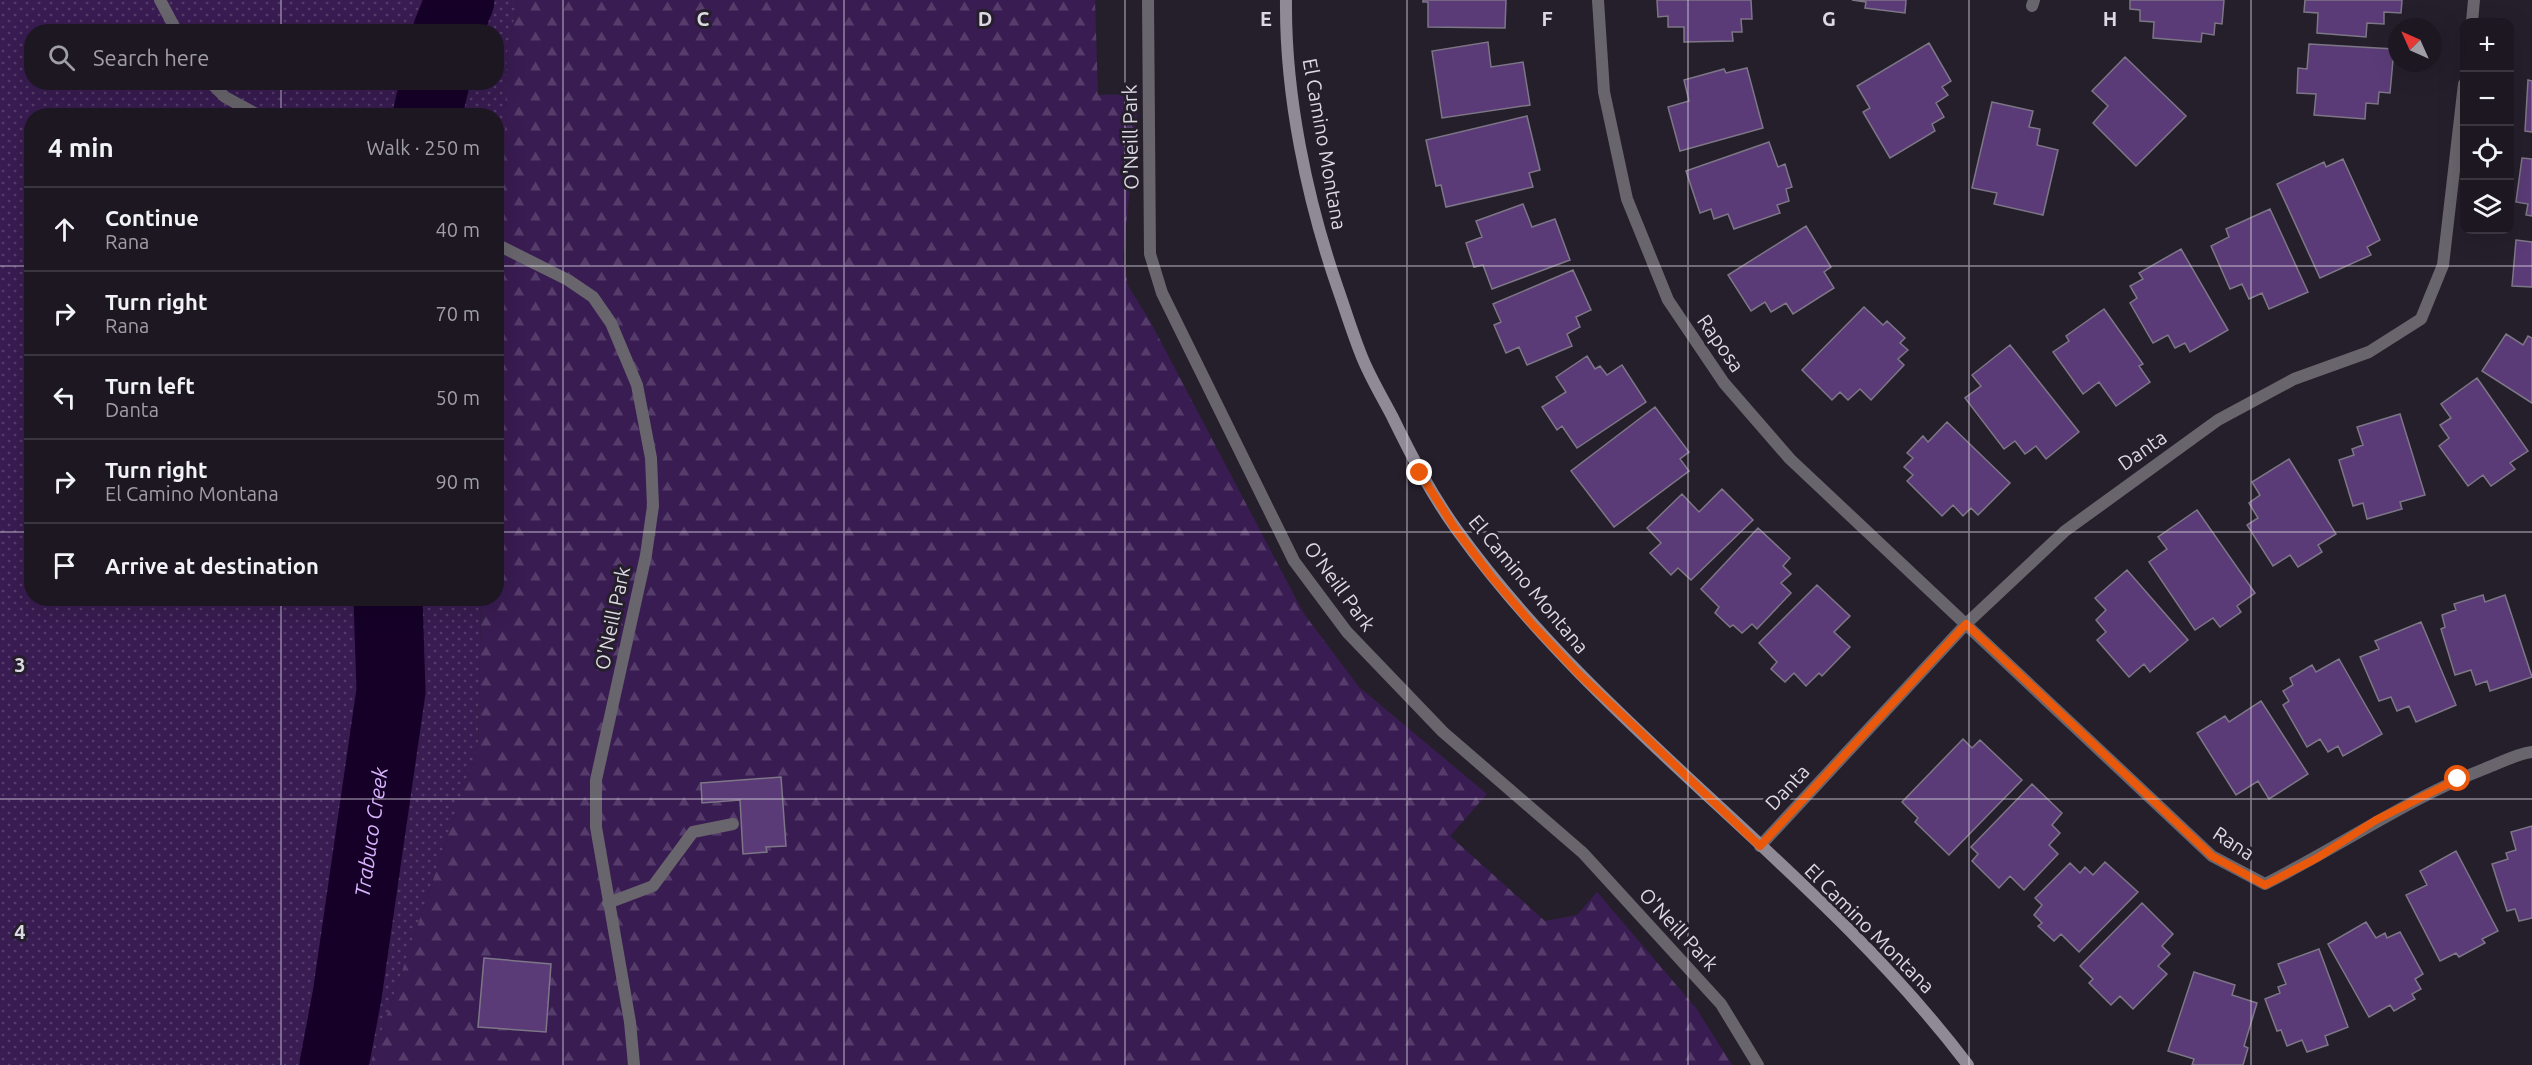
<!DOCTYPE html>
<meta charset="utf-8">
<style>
:root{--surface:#1c1721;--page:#25202a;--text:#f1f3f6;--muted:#a09fa5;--line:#3a363f}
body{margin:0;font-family:Ubuntu,sans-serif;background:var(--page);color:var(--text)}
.controls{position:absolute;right:18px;top:18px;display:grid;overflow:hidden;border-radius:12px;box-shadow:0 6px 24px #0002}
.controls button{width:54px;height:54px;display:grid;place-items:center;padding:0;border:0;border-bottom:2px solid var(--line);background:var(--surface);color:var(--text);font:30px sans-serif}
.compass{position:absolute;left:2388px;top:18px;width:54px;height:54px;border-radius:50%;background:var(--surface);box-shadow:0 6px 24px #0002;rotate:315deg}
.stop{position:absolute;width:18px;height:18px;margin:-14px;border:4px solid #ea580c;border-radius:50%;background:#fff}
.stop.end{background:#ea580c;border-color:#fff;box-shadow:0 2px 6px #0008}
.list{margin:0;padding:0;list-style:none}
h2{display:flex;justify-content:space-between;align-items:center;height:78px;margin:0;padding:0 24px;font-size:26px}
h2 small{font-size:20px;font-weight:400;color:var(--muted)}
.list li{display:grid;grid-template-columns:39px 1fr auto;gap:18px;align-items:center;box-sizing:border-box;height:84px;padding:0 24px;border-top:2px solid var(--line)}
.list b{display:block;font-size:22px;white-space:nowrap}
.list p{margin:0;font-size:20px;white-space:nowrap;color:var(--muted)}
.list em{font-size:20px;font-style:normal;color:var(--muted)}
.icon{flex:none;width:33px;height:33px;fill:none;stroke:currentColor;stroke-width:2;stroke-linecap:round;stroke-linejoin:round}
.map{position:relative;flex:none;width:2532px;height:1065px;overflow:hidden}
.search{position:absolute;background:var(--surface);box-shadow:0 6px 24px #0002;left:24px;top:24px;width:480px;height:66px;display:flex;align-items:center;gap:15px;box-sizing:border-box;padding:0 21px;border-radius:24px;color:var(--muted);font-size:22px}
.panel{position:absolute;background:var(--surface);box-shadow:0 6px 24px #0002;left:24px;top:108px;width:480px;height:498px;border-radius:24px}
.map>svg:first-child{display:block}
</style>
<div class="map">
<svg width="2532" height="1065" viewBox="0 0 2532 1065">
<defs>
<pattern id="green-dots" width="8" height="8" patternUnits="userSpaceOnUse" patternTransform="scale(1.5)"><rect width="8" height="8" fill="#391c52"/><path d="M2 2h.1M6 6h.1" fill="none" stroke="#553c6b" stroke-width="1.8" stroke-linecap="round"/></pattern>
<pattern id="forest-firs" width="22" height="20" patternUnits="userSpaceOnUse" patternTransform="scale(1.5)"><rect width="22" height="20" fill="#391c52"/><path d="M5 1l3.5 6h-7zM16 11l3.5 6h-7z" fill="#553c6b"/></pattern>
</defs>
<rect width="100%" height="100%" fill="#251f2c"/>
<path fill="url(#green-dots)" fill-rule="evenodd" d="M0,0H518L507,53L502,247L497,264L496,116H32V598L481,599L478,748L370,1065H0ZM32,32H496V82H32Z"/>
<path fill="url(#forest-firs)" d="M518,0H1095L1098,95L1139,94L1123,258L1128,286L1150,321L1304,614L1359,687L1487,794L1450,836L1545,921L1577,915L1597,892L1696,1008L1732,1065H370L478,748L481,599L496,598V264L502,247L507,53Z"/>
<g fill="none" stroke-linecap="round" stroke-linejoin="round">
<g stroke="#160028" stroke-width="69">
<path d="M447,32L460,0"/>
<path d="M427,116L435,82"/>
<path id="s1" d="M334,1065L347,996L391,691L388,598"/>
</g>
</g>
<path fill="#5a3b77" stroke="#7d7686" stroke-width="1.5" d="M1423,0H1506L1505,28L1428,27V2H1423Z
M1657,0H1751L1752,19H1741L1742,32H1732L1733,41L1684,42V27H1668V16L1658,17Z
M1852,0H1906L1905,13L1865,8L1866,2Z
M2130,0H2224L2222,24L2215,23L2214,35L2202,33L2201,42L2153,38L2154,22L2140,21V10L2130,9Z
M2305,0H2402L2401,13L2384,12V24L2367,23L2366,37L2317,33L2318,13L2304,12Z
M1488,42L1491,67L1523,62L1530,105L1442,118L1432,51Z
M1929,43L1951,81L1942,87L1948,95L1936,103L1944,117L1932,124L1935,131L1890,158L1863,112L1870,108L1857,86Z
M2309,44L2394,49L2390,93L2379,92L2378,104L2366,103L2365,119L2314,115L2316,94L2297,93L2298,68L2307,69Z
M2125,57L2186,116L2136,166L2093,123L2108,106L2092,91Z
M1747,68L1763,128L1680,151L1668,107L1689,101L1684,80L1724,69L1726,73Z
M2528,80L2532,81V132L2525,131Z
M1992,102L2033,111L2029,127L2040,129L2037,145L2058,150L2043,215L1994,204L1997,193L1972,188Z
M1527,116L1540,170L1529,173L1533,187L1446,207L1441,185L1436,186L1426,140Z
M1769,142L1778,167L1785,164L1792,187L1786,189L1789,201L1777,205L1780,213L1734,229L1728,214L1714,219L1711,209L1700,213L1686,171Z
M2522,158L2532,159V216L2526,215L2528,204L2516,202Z
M2343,159L2380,240L2367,247L2371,255L2320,278L2277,184L2324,162L2326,167Z
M1523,204L1532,227L1555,219L1570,260L1492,289L1483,265L1474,267L1466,243L1482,237L1476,221Z
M2270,209L2308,292L2269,309L2262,293L2249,299L2242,284L2230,289L2211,246L2229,237L2226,229Z
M1806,226L1831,267L1824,272L1834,288L1793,314L1786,303L1771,312L1765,302L1751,311L1728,275Z
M2516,240L2532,242V287L2512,286Z
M2181,249L2228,330L2190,352L2185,343L2175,348L2168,335L2153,343L2130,303L2137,298L2130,286L2143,279L2139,273Z
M1573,270L1591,310L1576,317L1580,327L1567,334L1572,346L1527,365L1519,347L1506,353L1494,325L1501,322L1493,304Z
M1864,307L1883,325L1887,321L1905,338L1900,343L1908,350L1898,359L1904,365L1871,400L1860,389L1848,400L1840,392L1832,400L1802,370Z
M2104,309L2143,364L2139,366L2150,382L2116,406L2099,382L2083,394L2053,352L2069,341L2066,336Z
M2506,334L2523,345L2528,336L2532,338V403L2482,371Z
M2010,345L2079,432L2046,459L2036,446L2025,454L2015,441L2004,449L1965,398L1981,386L1972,375Z
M1587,356L1595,369L1600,366L1607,375L1622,365L1646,402L1577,448L1562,426L1557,430L1542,407L1566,392L1556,377Z
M2477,378L2528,451L2510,463L2515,469L2491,486L2483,475L2468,486L2439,446L2449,438L2440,425L2451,418L2441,404Z
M1655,407L1689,452L1680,459L1689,471L1614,527L1571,471Z
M2400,414L2425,495L2400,502L2402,509L2367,519L2363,503L2353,506L2339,460L2354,455L2352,449L2363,445L2357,427Z
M1947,422L2010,483L1978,515L1971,508L1963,516L1953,505L1942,516L1907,481L1913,475L1904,467L1913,458L1907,453L1923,436L1928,442Z
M2289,459L2336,534L2318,545L2322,552L2298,567L2290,555L2273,566L2247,525L2258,518L2249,503L2260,495L2252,482Z
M1722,489L1753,520L1691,580L1678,568L1671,575L1650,553L1661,543L1647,528L1682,494L1699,512Z
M2197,510L2255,593L2237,606L2241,612L2220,627L2213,618L2195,630L2149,562L2167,549L2158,537Z
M1758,528L1790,558L1783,566L1791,574L1781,583L1791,593L1757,629L1752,624L1742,633L1733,625L1730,627L1715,613L1719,607L1701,589Z
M2127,570L2188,640L2150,672L2144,664L2129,677L2097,640L2106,632L2096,620L2106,610L2095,598Z
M1817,585L1850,616L1834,632L1850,647L1822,676L1819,673L1806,686L1794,673L1785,682L1771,669L1777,662L1759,643Z
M2483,595L2485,602L2505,595L2532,677L2490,691L2487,681L2476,685L2471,670L2455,675L2441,629L2445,627L2442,615L2456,610L2454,604Z
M2421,622L2456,705L2416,722L2409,706L2397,711L2391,697L2379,701L2360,657L2379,649L2375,641Z
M2339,659L2382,734L2343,756L2338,746L2328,752L2320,739L2307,747L2283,705L2289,701L2283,691L2293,685L2290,678L2312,665L2316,672Z
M2261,701L2308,774L2269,799L2258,781L2236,795L2197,733L2225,716L2229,722Z
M1963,739L1972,748L1980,740L2022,780L1949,855L1915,822L1918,818L1902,802Z
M781,777L786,846L766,847L767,852L743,854L740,800L702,803L701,783Z
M2032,784L2062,813L2052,825L2060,833L2049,845L2058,854L2024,890L2010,876L1999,888L1972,861L1978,854L1971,847Z
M2532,826V918L2519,921L2515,909L2507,911L2492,864L2508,859L2506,853L2516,850L2511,832Z
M2456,851L2498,931L2482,939L2485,943L2459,957L2456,953L2440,961L2406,895L2427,885L2420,871Z
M2105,862L2138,892L2079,952L2061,934L2054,941L2038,926L2042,923L2034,915L2042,905L2035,898L2070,863L2080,873L2085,867L2093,875Z
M2142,903L2173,934L2162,946L2170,954L2158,966L2167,974L2133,1009L2120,996L2111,1005L2089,983L2093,979L2080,966Z
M2366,922L2376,938L2385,933L2387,938L2400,932L2423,974L2415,979L2421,989L2412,994L2415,999L2394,1011L2390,1005L2369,1017L2328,944Z
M2319,949L2348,1027L2325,1036L2328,1045L2307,1052L2302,1040L2287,1046L2281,1030L2277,1031L2265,999L2280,993L2278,987L2286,984L2278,964Z
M484,958L551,964L546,1032L478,1027Z
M2194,972L2235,985L2232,995L2257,1003L2244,1046L2248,1048L2243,1065H2192L2194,1059L2168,1051Z"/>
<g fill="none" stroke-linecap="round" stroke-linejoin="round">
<path stroke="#68656c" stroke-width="12" d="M608,903L653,886L693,832L733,824"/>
<path stroke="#68656c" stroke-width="12" d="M160,0L177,32
M1148,0L1150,254L1162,293L1294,561L1347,632L1443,732L1583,853L1721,1004L1758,1065
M1598,0L1604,92L1627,199L1668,300L1724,383L1790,459L2212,856L2265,884C2339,847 2407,799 2484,769C2500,763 2516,754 2532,752
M2032,6L2034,0
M2472,22L2474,0
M210,82L225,97L260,116
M496,244L568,280L593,297L611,323L637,385L651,458L653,506L646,555L596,780V827L630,1022L634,1065
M1760,846L1966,624L2065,531L2218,420L2294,379L2369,352L2421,319L2443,265L2464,84"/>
<path stroke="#908a96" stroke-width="12" d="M1286,0C1285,95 1307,200 1338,289C1346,312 1353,335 1362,357C1370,377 1382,397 1392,416C1411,455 1431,494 1457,530C1602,731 1818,867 1968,1065"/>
</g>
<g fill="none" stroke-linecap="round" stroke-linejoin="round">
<path stroke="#ea580c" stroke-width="8" d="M1420,473L1454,527L1491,576L1532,624L1579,674L1760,846L1966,624L2212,856L2265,885L2317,858L2376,820L2458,779"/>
</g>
<path fill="none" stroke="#ddd9e2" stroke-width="1.5" stroke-opacity="0.55" d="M281,0V32M563,0V1065M844,0V1065M1125,0V1065M1407,0V1065M1688,0V1065M1969,0V1065M2251,0V1065M281,82V116M0,266H32M496,266H2532M0,532H32M496,532H2532M281,598V1065M0,799H2532"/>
<g text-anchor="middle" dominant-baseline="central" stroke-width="6" stroke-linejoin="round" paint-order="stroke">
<g font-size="20" fill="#ddd9e2" stroke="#251f2c">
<text transform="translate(1130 137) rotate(-91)">O'Neill Park</text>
<text transform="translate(1325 144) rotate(80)">El Camino Montana</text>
<text transform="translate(1721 343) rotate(55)">Raposa</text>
<text transform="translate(2142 450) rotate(-35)">Danta</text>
<text transform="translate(1529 584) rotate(50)">El Camino Montana</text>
<text transform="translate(1340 586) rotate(54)">O'Neill Park</text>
<text transform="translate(612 618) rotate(-78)">O'Neill Park</text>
<text transform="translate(1787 787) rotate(-47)">Danta</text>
<text transform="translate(2234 843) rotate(33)">Rana</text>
<text transform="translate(1870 928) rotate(45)">El Camino Montana</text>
<text transform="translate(1679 929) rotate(47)">O'Neill Park</text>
</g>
<g font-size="21" font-style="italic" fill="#d7b4fc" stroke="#251f2c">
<text stroke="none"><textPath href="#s1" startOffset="236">Trabuco Creek</textPath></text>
</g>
</g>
<g font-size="20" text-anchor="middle" font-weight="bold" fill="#ddd9e2" stroke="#251f2c" stroke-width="6" stroke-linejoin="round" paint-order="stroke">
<text x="703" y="26">C</text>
<text x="985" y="26">D</text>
<text x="1266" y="26">E</text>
<text x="1547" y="26">F</text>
<text x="1829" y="26">G</text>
<text x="2110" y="26">H</text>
<text x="20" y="672">3</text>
<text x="20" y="939">4</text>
</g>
</svg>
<div class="controls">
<button>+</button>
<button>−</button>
<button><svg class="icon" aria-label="locate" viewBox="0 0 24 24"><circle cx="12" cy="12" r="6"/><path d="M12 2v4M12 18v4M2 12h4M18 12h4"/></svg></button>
<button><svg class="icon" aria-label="layers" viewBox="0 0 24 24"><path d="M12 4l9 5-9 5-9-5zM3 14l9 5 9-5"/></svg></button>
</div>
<svg class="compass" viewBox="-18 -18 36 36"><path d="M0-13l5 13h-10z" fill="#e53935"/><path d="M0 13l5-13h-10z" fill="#a09fa5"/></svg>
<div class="stop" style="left:2458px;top:779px"></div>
<div class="stop end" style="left:1420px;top:473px"></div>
<div class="search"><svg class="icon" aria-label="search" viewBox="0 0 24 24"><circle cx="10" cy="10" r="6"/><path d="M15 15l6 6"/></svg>Search here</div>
<section class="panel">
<h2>4 min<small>Walk · 250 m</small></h2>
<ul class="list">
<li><svg class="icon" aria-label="ahead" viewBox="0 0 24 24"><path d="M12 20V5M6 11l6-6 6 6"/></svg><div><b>Continue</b><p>Rana</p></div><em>40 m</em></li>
<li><svg class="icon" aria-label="right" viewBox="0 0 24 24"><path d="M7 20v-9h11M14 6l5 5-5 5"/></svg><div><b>Turn right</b><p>Rana</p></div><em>70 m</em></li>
<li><svg class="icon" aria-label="left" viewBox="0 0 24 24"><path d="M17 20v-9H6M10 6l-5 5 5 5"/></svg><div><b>Turn left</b><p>Danta</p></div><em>50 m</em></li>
<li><svg class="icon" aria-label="right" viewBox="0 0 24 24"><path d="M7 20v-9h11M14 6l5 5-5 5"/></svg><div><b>Turn right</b><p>El Camino Montana</p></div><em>90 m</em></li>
<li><svg class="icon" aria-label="arrive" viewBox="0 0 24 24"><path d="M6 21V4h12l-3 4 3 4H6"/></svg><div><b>Arrive at destination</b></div></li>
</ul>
</section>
</div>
